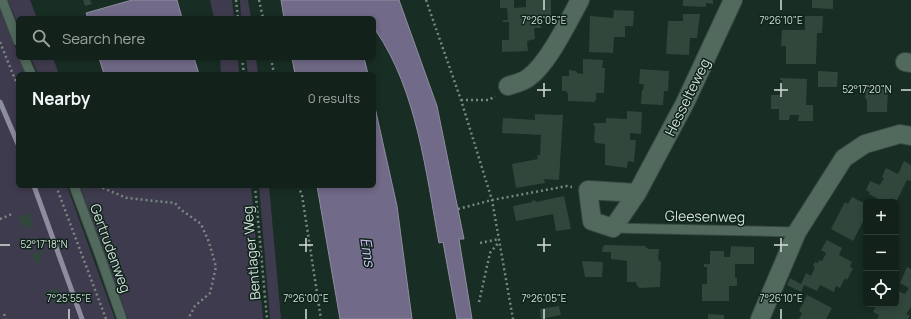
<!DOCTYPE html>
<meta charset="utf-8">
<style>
:root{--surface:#12221a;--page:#1f2f27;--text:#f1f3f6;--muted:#9ca4a2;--line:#313f39}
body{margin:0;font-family:Manrope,sans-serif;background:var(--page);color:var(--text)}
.controls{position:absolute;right:12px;bottom:12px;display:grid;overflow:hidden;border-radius:6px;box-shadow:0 2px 6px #0003}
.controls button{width:36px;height:36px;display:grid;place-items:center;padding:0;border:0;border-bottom:1px solid var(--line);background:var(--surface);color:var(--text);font:20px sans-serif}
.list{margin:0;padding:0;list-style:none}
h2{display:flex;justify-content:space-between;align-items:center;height:52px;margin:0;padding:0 16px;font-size:17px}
h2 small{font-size:13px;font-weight:400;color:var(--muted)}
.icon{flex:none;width:22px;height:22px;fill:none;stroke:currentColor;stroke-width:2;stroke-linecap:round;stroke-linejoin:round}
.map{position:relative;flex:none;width:911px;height:319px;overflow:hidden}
.search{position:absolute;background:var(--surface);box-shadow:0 2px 6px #0003;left:16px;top:16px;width:360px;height:44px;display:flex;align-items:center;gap:10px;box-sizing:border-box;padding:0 14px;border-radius:6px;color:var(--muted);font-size:15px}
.panel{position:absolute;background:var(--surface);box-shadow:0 2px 6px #0003;left:16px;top:72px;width:360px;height:116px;border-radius:6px}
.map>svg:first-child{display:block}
</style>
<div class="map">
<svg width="911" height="319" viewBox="0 0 911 319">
<rect width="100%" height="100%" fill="#182d23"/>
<path fill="#3f3b4e" d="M8,0H30L37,18H18V24Z
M210,0H232L234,18H214Z
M240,0H248L251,18H241Z
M0,10L18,54V58H19L25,74H18V186H67L115,319H0Z
M31,58H53L59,74H38Z
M220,58H238L239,74H221Z
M246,58H256L258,74H248Z
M80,186H251L263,319H128Z
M259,186H269L281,319H270Z"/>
<path fill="#716a88" stroke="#8e8da0" d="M132,0H177L182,18H88L86,13Z
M281,0H399L437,106L464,239H459L472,319H457L443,242L439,243C426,173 417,91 376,31H374V18H284Z
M99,58H194L199,74H104Z
M292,58H364L368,74H295Z
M374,103L397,206L412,319H340L317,186H374Z"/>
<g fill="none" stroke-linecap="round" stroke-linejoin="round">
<path stroke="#8e8da0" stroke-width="5" d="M0,102L18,144
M34,186L82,319"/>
</g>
<path fill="#31473c" d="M83,0H90L92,4L85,6Z
M500,0H514V8L526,7V0H551V18H541V28H534L535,39L527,41L528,51L502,52V40H509V22H503V20H508L507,8H500Z
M683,0H713V4L706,3V7L683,6Z
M812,0H833V9L812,8Z
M614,10L634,11L633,26H625V37H614L613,53L589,52L590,16L613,18Z
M683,14H700L697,38H690L689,55L666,54L668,21H683Z
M805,16H823L822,33H817L816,64H786V46H781L782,30H805Z
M583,59L603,60L602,68H605L604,93H596V100L594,102L568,101V94L566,91H562V76H569V70L576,71L577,73L583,74Z
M640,69L669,71L668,91H664L663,105L641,104L642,90H643L644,84H639Z
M818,71L838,72L837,87H818Z
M780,78L807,79L806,105H813V121H798L799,115H790L789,120H779V109H771V95H782V80H780Z
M868,86L888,87L887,112H867V100L865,98L866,91Z
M627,111L642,112L641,134L630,133V140H636L634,162L628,161L627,168L605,165V144L596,143L594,140L595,126L593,125L594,123H606V118L627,119Z
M535,114L561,115L563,114L559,180L544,179L545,183L516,188L512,164L538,159L537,155H540L541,135L502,133L503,118L535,120Z
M904,161L911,165V181L907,180L896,202H884L869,194L870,193L866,190L870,181L880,185L884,178L882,177L886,168L898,174Z
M564,196L571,229L556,231L553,214L516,221L513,206L532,202V201L535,200L536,202Z
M852,197L866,204L863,212L866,213V216L853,241L831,229L845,202L848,204Z
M29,213L34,227L30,229L28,225L22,228L18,217Z
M827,240L842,248L839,255L852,262L850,267L853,268L847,280L845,278L840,288L836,286L834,292L820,285L817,291L804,285L801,292L787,285L790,278L801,284L806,273L811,276L815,267L813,266L815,262L818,263L819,260L822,261L826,253L821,250Z
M605,245L645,246L648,249H659L658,260L661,262L660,287L640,288L637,286L636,282H627V261L611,259V252H602L603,246Z
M731,246L754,247V264H735V278H737V286H729V301H702V284H707V267H704V264H710V251H724V257H730Z
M43,250L45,253L40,255L42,261L36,263L32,254Z
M582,261L603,262L602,277H585Z
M907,267L911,269V307L906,314L910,316L908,319H877L879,315L873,312L877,304H896V290L905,294L909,288L900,283Z
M56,288L63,304L59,305L56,298L49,301L45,292Z
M807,295L832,308L826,319H799L802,313L799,311Z
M559,306L561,315L541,319L540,309Z
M708,314L724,315V319H708Z"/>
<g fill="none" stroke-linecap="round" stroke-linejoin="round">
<defs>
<path id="service" d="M2,0L18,41
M24,58L31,74
M74,186L100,256L122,319
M613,228L797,232"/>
<path id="minor" d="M905,62L911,63
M508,86C514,84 523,82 528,78C548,64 568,22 580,0
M637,193L588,190L592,221L613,228L637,193L685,103L733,0
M760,319L797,232L844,158L865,144L900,134L911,136"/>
</defs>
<use href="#service" stroke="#384a41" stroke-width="11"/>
<use href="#minor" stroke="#384a41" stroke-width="20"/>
<path stroke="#788881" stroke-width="2.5" stroke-dasharray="2 3" stroke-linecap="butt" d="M236,0L238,18
M259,0L263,18
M426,0L461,100L492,200L513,319
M0,42L18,87
M242,58L244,74
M271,58L274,74
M461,100H489L495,96
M56,186L106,319
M98,186L127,198L175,203L180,209L201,224L209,242L216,267L210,293L195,306L188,319
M255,186L267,319
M298,186L302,195L321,319
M458,209L492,200L567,186L572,187
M0,219L12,214
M480,243L499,239
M479,302L490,253L499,242
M4,314L6,319"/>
<use href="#service" stroke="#52695d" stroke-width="9"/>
<use href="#minor" stroke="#52695d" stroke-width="18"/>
</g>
<path fill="none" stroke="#d3dfd9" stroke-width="1.5" d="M544,0V10M781,0V10M544,83V97M781,83V97M537,90H551M774,90H788M901,90H911M306,238V252M544,238V252M781,238V252M0,245H10M299,245H313M537,245H551M774,245H788M69,309V319M306,309V319M544,309V319M781,309V319"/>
<g text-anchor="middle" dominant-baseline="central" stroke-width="3" stroke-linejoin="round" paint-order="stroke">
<g font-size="14" fill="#d3dfd9" stroke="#0e2319">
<text transform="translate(687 97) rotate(-64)">Hesselteweg</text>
<text transform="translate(705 216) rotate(1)">Gleesenweg</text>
<text transform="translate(111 248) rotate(70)">Gertrudenweg</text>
<text transform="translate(251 253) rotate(-95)">Bentlager Weg</text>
</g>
<g font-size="15" font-style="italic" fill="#c9bdf3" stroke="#0e2319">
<text transform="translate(368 252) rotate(81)">Ems</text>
</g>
</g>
<g font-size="10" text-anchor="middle" fill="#d3dfd9" stroke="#0e2319" stroke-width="3" stroke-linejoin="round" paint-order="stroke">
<text x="544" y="24">7°26'05"E</text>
<text x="781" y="24">7°26'10"E</text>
<text x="867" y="93">52°17'20"N</text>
<text x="44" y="248">52°17'18"N</text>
<text x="69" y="302">7°25'55"E</text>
<text x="306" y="302">7°26'00"E</text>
<text x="544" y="302">7°26'05"E</text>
<text x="781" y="302">7°26'10"E</text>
</g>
</svg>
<div class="controls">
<button>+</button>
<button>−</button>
<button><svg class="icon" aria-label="locate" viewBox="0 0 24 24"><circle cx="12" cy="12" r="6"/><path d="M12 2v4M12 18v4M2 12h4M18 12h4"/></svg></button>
</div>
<div class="search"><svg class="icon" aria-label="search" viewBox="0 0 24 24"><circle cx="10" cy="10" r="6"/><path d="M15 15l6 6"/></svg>Search here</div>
<section class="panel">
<h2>Nearby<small>0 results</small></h2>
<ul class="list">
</ul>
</section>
</div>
